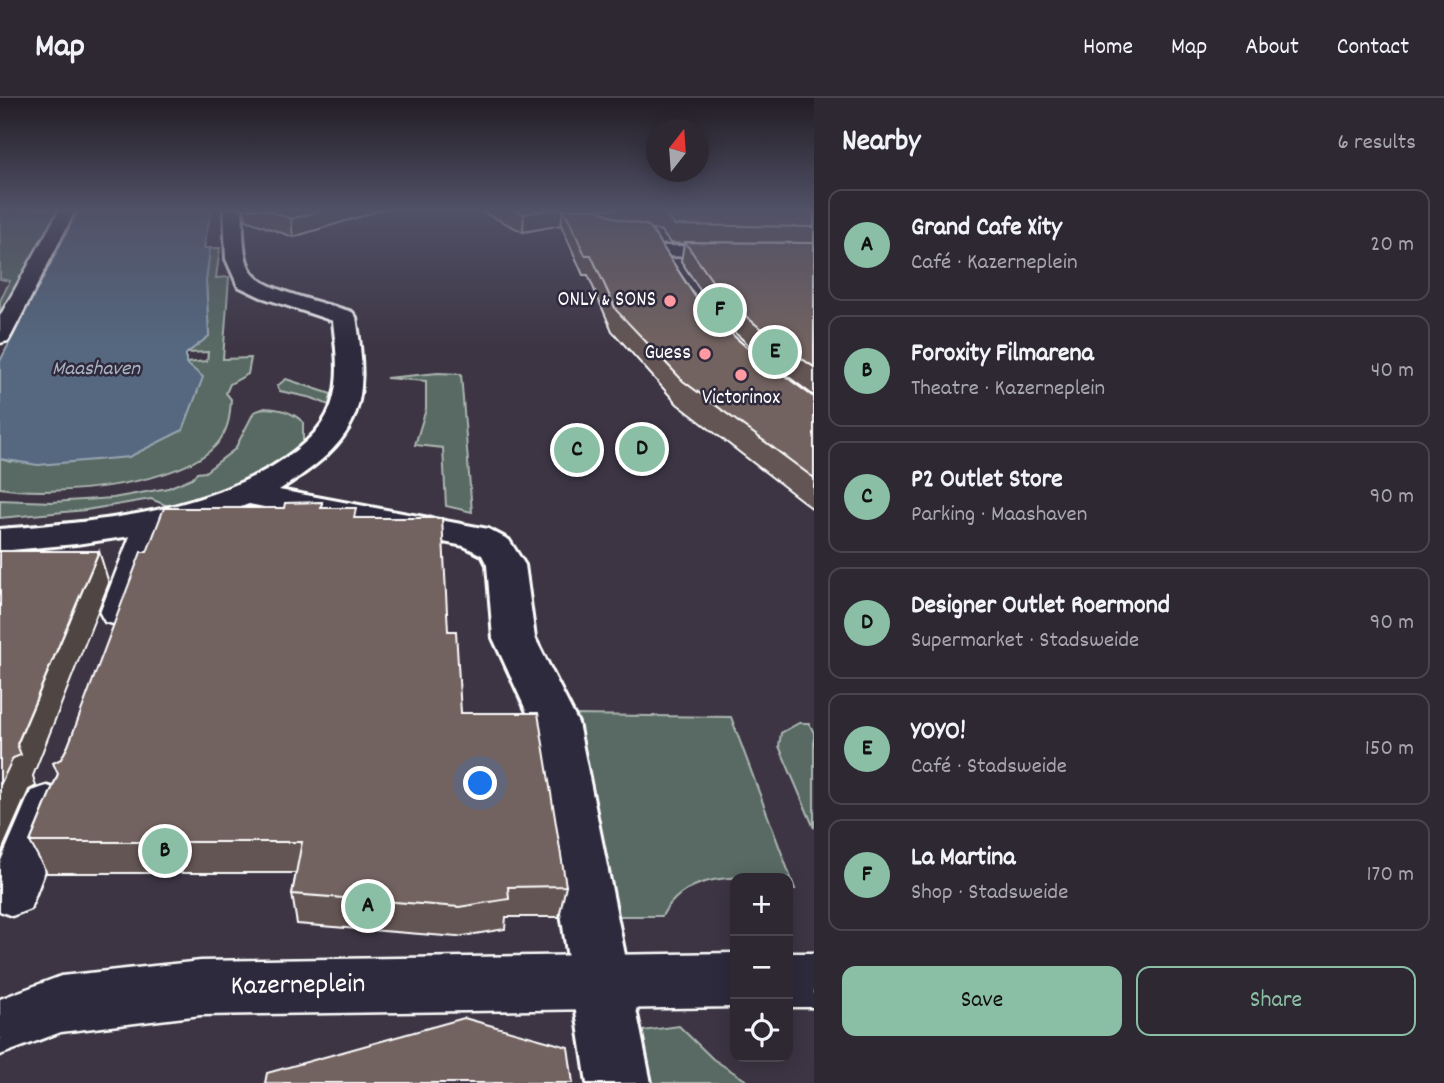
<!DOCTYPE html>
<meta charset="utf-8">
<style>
:root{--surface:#2e2833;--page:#3a343f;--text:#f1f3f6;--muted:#a7a6ac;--line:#49444e;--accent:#8abfa5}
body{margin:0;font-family:Dekko,sans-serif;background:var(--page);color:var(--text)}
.controls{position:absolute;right:21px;bottom:21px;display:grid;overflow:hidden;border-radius:14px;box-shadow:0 4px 18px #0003}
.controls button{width:63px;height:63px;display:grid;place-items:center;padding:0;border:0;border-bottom:2px solid var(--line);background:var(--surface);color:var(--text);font:35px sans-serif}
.compass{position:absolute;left:646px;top:21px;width:63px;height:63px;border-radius:50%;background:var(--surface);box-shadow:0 4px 18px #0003;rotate:17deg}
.you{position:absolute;left:481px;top:686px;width:24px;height:24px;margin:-18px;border:5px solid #fff;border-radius:50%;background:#1a73e8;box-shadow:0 0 0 10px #1a73e833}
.badge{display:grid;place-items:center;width:46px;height:46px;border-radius:50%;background:var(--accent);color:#111;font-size:23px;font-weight:700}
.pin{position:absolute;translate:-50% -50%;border:4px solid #fff;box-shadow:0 2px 7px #0006}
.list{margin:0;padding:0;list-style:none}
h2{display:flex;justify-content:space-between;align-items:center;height:91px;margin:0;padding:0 28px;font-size:30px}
h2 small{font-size:23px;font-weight:400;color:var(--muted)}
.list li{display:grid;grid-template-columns:46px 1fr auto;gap:21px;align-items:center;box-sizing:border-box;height:112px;margin:0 14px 14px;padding:0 14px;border:2px solid var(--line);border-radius:14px}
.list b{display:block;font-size:26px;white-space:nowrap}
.list p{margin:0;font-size:23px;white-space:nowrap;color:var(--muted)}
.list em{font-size:23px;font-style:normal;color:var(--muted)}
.actions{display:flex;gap:14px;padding:21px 28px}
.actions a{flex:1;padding:16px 0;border:2px solid var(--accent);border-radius:14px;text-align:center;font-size:24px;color:var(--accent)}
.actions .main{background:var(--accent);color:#111}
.icon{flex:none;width:38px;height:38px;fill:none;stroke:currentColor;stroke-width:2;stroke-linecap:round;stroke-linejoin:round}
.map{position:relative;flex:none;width:814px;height:985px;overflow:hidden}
header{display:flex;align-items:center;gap:42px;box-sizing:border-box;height:98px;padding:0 35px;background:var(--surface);border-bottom:2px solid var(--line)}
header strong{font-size:33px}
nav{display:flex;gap:38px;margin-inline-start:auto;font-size:24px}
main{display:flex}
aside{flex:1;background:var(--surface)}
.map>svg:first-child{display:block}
</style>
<header>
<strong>Map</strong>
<nav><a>Home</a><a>Map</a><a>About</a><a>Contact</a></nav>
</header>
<main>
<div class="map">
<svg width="814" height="985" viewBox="0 0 814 985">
<rect width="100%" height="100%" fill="#3d3544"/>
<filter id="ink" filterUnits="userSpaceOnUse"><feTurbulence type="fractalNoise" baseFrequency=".0143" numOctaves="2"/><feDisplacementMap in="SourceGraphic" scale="14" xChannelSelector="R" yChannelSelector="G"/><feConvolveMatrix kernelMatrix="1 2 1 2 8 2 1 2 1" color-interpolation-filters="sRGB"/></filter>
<g filter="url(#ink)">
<path fill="#596b63" stroke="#acb5b1" stroke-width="2" d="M0,111H80L47,177L25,178L0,222V203L10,183L0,181Z
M210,150H220L216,180L229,179L223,261L251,260L248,276L230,286L226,295L231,301C230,317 229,329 220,342C189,388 51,399 0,390V361L11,364L186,265L207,263L208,254L186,255L209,238L206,183Z
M438,275L461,276L472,414L446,408L443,350L415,347L426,311V283L386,280Z
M286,281L331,296L329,307L312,300L280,293L277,288Z
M265,310C280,311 291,313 303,324V344L271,370L238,386L186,404L168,408L151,401L86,412L0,420V402L52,404L113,400L168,390L192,380L197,375L205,374L235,351L254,314Z
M572,617L731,619L795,791H788V780C742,780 687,771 662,818H611Z
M799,625H809L814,635V730L779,648L781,635Z
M679,928L713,961L750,985H645L635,934Z"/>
<path fill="#54677f" stroke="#98a4b2" stroke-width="2" d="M79,111H211L204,150H210L206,183L209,238L186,256V265L203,279L183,332L129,359L38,367L0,361V263Z"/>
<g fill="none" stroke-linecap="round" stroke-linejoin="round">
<defs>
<path id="pedestrian" d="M60,111H76L11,238L8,243L0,245V218Z
M663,148L814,149V161L656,158L654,154Z
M152,414L163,416L168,423L136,515L131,524L118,527L105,524L100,515L136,423L141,416Z
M47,688L63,693L70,707L30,811L12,818L0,813V765L31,693Z
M735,855V909L201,917L61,934L0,957V901L61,878L201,863Z
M788,855H814V909H788Z"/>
<path id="minor" d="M224,111H242C244,130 240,165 256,179C270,193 331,207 352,214L356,219C371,311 359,342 279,392L488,431L509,442L525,467L535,540L578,625L651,985H587L532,625L493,540L487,467L482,457L464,448L249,406L202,423L152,435L76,446L0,453V431C95,424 189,417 273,368C297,353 321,335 331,308C341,280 336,251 333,223L261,199L238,188L226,161Z"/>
</defs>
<use href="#pedestrian" stroke="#fff" stroke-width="5"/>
<use href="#minor" stroke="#fff" stroke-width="6"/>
<use href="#pedestrian" fill="#2f2a3d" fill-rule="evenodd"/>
<use href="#minor" fill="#2f2a3d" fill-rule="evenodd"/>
</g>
<path fill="#635553" stroke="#fff" stroke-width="2" d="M244,111H385L293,139L246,122Z
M477,111H814V298L766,262L719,221L681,163L684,146L670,145L661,133L651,131L704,212L751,253L812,298L814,299V412L677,306L612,233L588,177H583L561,127L523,134Z
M322,404V410L356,420L448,533L461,615L566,788L559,819H506L505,831L457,839L297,826L292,796L296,775H47L30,744L58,676L61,661L68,648L147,454L284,410Z"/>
<path fill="#504543" stroke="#fff" stroke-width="2" d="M326,111H385L293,139L291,121Z
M552,111H563L561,127L523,134L524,116Z
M99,453L109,485L33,678L36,688L29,692L0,758V687Z"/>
<path fill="#736360" stroke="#fff" stroke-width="2" d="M263,111H326L291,121Z
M514,111H552L524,116Z
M564,111H596L618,121L649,128L704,212L751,253L812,298L814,299V380L683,283L616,212L591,157H585Z
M643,111H814V129L674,127L664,115Z
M685,144L814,145V269L772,240L724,200Z
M322,404L321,410H356L354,420H442L448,533H456L461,615H538L566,788L508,789L509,801L459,809L292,796L302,744H30L58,676L53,665L61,661L68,648L141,454H147L164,410H284L285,405Z
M0,453H99L17,646L21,657L13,660L0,687Z
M464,920L568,949L573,985H265L267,975Z"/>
</g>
<linearGradient id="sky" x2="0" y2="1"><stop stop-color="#221d25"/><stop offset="0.45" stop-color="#515167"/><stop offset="1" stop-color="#515167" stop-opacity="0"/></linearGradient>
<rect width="814" height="249" fill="url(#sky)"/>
<g fill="#ff9aa2" stroke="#2f2a3d" stroke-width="2.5">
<circle cx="670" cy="203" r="7"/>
<circle cx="705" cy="256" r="7"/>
<circle cx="741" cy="277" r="7"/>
</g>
<g text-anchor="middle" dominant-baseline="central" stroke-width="5" stroke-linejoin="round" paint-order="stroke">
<g font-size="21" fill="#fff" stroke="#2f2a3d" text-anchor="end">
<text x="656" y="203">ONLY &amp; SONS</text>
<text x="691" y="256">Guess</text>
<text x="741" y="301" text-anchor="middle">Victorinox</text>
</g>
<g font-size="21" font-style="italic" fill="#aab3bf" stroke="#2f2a3d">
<text x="96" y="272">Maashaven</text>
</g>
<g font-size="28" fill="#fff" stroke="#2f2a3d">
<text transform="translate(298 889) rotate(-1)">Kazerneplein</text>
</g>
</g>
</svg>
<div class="controls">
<button>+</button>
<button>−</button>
<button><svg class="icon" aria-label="locate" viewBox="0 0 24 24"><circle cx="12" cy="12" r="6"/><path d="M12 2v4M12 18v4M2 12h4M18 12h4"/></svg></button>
</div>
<svg class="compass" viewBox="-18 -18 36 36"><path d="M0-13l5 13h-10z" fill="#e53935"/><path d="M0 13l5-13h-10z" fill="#a7a6ac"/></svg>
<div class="you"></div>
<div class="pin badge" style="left:368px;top:808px">A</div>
<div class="pin badge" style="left:165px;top:753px">B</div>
<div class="pin badge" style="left:577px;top:352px">C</div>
<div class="pin badge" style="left:642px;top:351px">D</div>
<div class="pin badge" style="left:775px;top:254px">E</div>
<div class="pin badge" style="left:720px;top:212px">F</div>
</div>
<aside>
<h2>Nearby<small>6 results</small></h2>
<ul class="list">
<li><span class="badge">A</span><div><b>Grand Cafe Xity</b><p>Café · Kazerneplein</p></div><em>20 m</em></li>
<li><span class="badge">B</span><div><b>Foroxity Filmarena</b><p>Theatre · Kazerneplein</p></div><em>40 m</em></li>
<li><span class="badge">C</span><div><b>P2 Outlet Store</b><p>Parking · Maashaven</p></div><em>90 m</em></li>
<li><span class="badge">D</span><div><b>Designer Outlet Roermond</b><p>Supermarket · Stadsweide</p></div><em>90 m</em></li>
<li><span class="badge">E</span><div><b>YOYO!</b><p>Café · Stadsweide</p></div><em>150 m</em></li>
<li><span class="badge">F</span><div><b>La Martina</b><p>Shop · Stadsweide</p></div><em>170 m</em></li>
</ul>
<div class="actions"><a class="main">Save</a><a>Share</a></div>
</aside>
</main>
